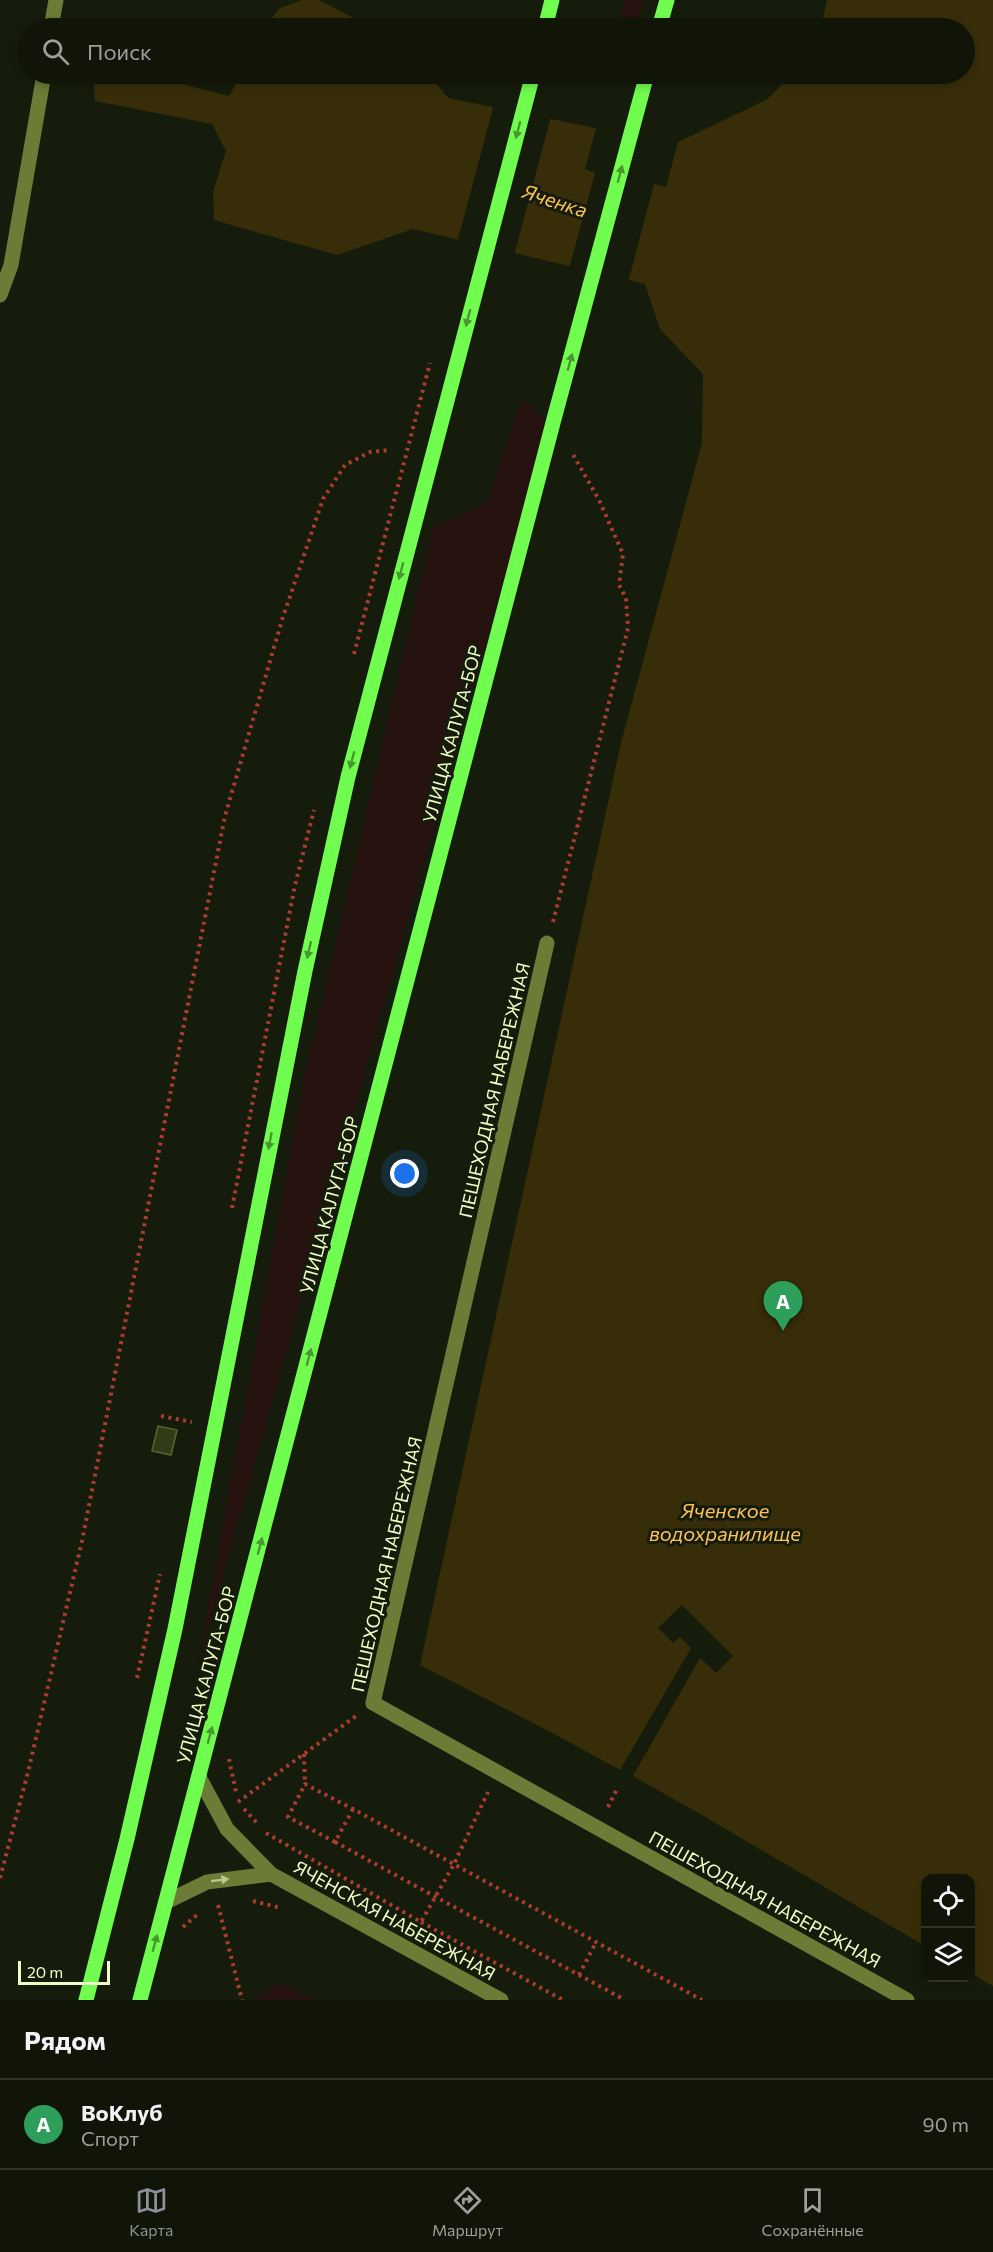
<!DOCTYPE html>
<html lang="ru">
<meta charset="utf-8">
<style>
:root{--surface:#101508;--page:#191e12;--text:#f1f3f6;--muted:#9c9f9c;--line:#303429;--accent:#8c9099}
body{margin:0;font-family:Commissioner,sans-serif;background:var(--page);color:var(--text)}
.controls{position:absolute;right:18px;bottom:18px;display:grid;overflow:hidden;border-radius:12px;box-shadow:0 3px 9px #0003}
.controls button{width:54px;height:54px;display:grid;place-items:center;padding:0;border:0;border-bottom:2px solid var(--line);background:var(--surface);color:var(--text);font:30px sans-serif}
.scale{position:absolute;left:18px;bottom:15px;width:92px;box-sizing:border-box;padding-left:6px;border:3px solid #eefec6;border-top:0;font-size:16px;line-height:21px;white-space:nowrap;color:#eefec6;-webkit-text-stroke:4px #161c0b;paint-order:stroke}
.you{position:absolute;left:405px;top:1174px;width:21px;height:21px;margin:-15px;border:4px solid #fff;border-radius:50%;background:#1a73e8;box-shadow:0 0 0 9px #1a73e833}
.badge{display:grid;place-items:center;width:39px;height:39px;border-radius:50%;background:var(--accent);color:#fff;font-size:20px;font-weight:700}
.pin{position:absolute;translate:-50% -50px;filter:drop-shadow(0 2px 3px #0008)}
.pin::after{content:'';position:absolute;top:32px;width:21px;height:18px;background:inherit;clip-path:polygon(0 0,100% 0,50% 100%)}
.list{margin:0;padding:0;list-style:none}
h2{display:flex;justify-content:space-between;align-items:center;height:78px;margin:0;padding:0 24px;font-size:26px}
h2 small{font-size:20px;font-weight:400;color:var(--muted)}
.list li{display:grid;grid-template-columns:39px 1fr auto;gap:18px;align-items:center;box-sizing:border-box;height:90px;padding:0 24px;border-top:2px solid var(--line)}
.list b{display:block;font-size:22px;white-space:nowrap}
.list p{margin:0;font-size:20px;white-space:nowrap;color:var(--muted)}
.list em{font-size:20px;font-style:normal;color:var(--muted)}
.icon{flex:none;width:33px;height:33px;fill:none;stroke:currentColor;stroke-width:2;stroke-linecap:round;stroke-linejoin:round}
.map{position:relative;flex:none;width:993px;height:2000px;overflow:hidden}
.search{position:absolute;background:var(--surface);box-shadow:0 3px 9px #0003;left:18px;right:18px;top:18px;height:66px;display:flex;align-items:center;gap:15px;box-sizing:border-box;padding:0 21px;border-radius:33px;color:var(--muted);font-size:22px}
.sheet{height:168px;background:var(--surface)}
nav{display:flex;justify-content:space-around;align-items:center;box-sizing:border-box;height:84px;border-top:2px solid var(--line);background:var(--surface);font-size:16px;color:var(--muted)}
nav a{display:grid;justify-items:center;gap:3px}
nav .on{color:var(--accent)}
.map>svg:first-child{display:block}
</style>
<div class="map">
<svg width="993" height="2000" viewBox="0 0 993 2000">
<rect width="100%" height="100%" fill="#161c0b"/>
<path fill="#26120e" d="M625,0H644L637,28H619Z
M522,398L548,422L197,1670L301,1092L433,527L486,504Z
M281,1982L314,2000H253Z"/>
<path fill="#372e09" d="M302,0H319L373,28H263L280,8Z
M827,0H993V1986L971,1973L970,1878H926L925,1946L707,1818L539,1726L420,1665L621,743L702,443L703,374L660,329L645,284L413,229L337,255L214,220L213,192L226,151L212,124L95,101L94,85L106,74L148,75L229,96L242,74H429L448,98L674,144L766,100L793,74H964V28H821Z"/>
<path fill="#161c0b" d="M494,104L551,116L514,256L457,243Z
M597,125L673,141L679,138L666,187L654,184L628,283L569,269L595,173L585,169Z
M682,1605L733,1656L716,1673L700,1658L633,1776L707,1818L705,1820L537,1728L539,1726L620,1770L691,1648L680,1637L673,1643L658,1628Z"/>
<path fill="#2e3c17" stroke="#51682a" stroke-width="1.5" d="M158,1426L177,1430L171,1455L152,1451Z"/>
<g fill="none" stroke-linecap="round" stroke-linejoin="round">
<path stroke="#ac3c2d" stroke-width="4" stroke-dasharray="3 4.5" stroke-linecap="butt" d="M354,654L430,363
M553,922L628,628L626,598L619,585L623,554L599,500L571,451
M232,1208L295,885L314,810
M161,1416L192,1422
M137,1678L160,1574
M304,1754L305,1784
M229,1759L236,1792
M238,1802L356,1716
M608,1807L617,1789
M244,1809L257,1823
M353,1809L335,1842L288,1817L305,1784L353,1809L702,2000
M266,1833L421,1922L454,1864L488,1792
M335,1842L625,2000
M0,1878L28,1772L82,1541L225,816L282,620L323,499L345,465L370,452L390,450
M253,1901L281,1908
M218,1905L242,2000
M421,1922L563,2000
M183,1927L198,1914
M579,1975L596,1942"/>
<path stroke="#6c7b36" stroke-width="15" d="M51,28L56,0
M0,295L11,265L44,74
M547,943L373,1703L907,2000
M271,1874L501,2000
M166,1902L207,1882L271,1874L227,1829L199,1777"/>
<path stroke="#71fd4f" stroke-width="15" d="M545,28L552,0
M659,28L667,0
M86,2000L127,1839L175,1629L305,971L348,777L533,74
M140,2000L554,419L647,74"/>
</g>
<defs><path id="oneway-solid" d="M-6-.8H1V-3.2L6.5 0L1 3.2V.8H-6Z" transform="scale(1.5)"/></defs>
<g fill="#489830">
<use href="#oneway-solid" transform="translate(518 130) rotate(105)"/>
<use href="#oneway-solid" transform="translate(620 174) rotate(-75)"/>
<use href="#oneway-solid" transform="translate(468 318) rotate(105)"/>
<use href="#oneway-solid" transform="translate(570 362) rotate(-75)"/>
<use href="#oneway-solid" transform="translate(401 571) rotate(105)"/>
<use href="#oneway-solid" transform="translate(352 760) rotate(105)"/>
<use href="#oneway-solid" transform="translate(309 950) rotate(103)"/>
<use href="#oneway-solid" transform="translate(270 1141) rotate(101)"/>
<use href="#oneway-solid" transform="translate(309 1357) rotate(-75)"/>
<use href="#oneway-solid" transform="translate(260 1546) rotate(-75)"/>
<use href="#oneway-solid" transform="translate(210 1735) rotate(-75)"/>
<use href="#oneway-solid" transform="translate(155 1943) rotate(-75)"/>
</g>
<use fill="#baca8c" href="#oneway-solid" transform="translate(220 1880) rotate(-7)"/>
<g text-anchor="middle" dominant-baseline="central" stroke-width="6" stroke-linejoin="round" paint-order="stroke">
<g font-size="18" fill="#eefec6" stroke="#161c0b">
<text transform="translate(452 734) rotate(-75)">УЛИЦА КАЛУГА-БОР</text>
<text transform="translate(494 1090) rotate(-77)">ПЕШЕХОДНАЯ НАБЕРЕЖНАЯ</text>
<text transform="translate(329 1205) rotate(-75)">УЛИЦА КАЛУГА-БОР</text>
<text transform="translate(386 1564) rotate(-77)">ПЕШЕХОДНАЯ НАБЕРЕЖНАЯ</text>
<text transform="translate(206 1675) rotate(-75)">УЛИЦА КАЛУГА-БОР</text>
<text transform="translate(765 1899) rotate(29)">ПЕШЕХОДНАЯ НАБЕРЕЖНАЯ</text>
<text transform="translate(395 1920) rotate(29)">ЯЧЕНСКАЯ НАБЕРЕЖНАЯ</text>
</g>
<g font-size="20" font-style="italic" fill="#fdc155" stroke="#161c0b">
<text transform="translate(555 200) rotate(18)">Яченка</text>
<text x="725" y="1510">Яченское<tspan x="725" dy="23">водохранилище</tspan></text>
</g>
</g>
</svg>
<div class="controls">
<button><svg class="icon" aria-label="locate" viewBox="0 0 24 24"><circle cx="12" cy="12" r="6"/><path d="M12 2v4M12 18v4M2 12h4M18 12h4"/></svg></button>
<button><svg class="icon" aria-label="layers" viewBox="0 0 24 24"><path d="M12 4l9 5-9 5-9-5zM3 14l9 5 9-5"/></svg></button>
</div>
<div class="scale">20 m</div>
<div class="you"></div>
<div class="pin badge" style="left:783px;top:1331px;background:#2e9e5b">A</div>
<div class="search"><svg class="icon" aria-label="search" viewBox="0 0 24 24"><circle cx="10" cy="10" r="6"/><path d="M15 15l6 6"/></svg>Поиск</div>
</div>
<section class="sheet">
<h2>Рядом<small></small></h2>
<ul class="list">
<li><span class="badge" style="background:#2e9e5b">A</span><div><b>ВоКлуб</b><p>Спорт</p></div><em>90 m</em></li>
</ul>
</section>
<nav>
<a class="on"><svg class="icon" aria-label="map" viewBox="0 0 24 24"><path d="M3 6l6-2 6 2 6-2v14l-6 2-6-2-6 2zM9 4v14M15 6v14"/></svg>Карта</a>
<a><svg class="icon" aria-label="directions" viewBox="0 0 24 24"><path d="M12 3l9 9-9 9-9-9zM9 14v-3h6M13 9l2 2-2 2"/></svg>Маршрут</a>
<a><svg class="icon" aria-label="saved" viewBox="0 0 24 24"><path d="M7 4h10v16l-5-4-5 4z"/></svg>Сохранённые</a>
</nav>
